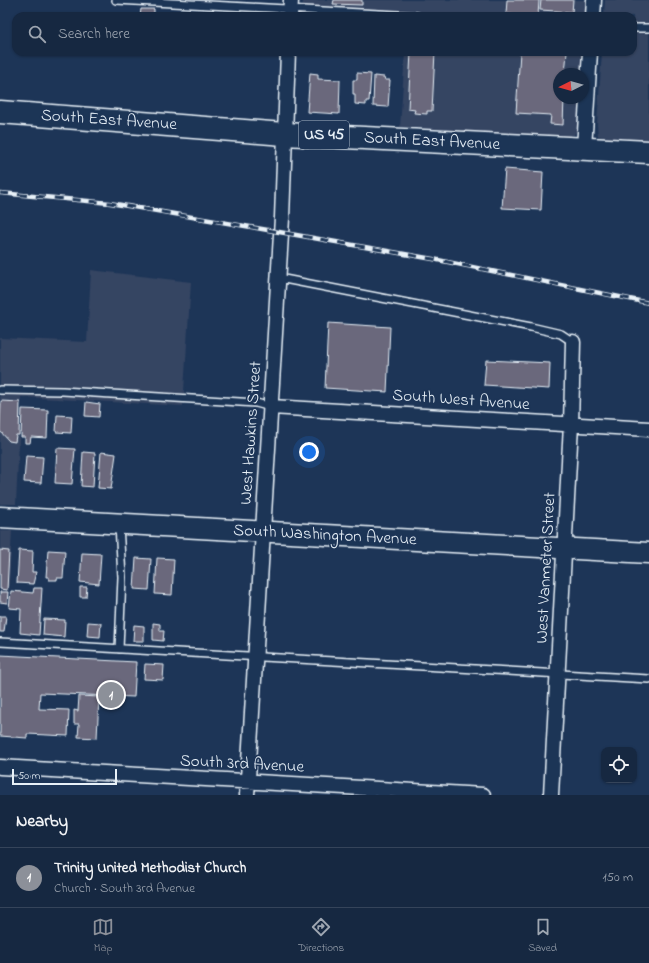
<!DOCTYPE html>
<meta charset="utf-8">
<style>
:root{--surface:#162841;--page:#23344c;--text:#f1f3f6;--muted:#9ea6b1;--line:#35445a;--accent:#8c9099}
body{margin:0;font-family:"Indie Flower",sans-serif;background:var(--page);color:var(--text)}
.controls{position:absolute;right:12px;bottom:12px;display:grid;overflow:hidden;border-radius:8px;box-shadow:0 1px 3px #0004}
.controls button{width:36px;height:36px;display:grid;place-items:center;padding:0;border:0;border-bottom:1px solid var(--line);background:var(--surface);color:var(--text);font:20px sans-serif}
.compass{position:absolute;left:553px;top:68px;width:36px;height:36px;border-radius:50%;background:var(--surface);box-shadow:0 1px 3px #0004;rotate:265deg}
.scale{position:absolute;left:12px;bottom:10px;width:105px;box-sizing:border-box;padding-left:4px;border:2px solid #e8f1f8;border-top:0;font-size:11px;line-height:14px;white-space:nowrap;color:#e8f1f8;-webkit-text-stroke:3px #1d3557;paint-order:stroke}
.you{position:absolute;left:309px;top:452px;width:14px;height:14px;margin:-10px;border:3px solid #fff;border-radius:50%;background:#1a73e8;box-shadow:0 0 0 6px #1a73e833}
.badge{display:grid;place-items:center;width:26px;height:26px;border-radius:50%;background:var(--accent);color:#fff;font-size:13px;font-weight:700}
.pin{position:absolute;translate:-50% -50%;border:2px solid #fff;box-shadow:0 1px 4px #0006}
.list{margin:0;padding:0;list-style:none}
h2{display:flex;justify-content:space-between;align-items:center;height:52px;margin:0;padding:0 16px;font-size:17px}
h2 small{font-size:13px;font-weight:400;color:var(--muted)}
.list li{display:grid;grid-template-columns:26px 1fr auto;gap:12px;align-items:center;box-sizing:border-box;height:60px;padding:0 16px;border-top:1px solid var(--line)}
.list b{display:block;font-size:15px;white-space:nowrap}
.list p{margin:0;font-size:13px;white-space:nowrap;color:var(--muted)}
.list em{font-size:13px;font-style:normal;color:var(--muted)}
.icon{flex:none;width:22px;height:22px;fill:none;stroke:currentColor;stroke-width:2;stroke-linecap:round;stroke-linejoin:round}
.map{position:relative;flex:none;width:649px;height:795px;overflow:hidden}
.search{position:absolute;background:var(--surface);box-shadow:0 1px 3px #0004;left:12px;right:12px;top:12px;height:44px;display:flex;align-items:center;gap:10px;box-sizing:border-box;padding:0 14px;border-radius:12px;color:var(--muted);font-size:15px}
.sheet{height:112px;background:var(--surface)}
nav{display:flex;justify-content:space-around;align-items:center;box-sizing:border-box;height:56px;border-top:1px solid var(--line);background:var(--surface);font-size:11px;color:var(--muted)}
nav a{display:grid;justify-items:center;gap:2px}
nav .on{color:var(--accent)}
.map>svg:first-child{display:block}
</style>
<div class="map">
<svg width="649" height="795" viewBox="0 0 649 795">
<rect width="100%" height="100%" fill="#1d3557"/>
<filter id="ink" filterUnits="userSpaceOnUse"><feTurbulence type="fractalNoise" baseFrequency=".025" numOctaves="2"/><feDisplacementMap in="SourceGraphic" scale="8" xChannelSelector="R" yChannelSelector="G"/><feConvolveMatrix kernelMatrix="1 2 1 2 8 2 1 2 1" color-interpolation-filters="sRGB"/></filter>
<g filter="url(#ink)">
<path fill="#344462" d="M303,0H586L585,16H324L302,15Z
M605,0H649V141L603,138L598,136L597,124L602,52H633V16H604Z
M405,52H583L581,74H559V98H579L577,131L574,135L565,137L400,127Z
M91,270L191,282L183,406L21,397L16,504H0V338L87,342Z
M0,530L12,531L8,604L0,603Z"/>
<path fill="#6a687c" stroke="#e8f1f8" d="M334,0H362V5L333,4Z
M507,0H539L538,16L506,14Z
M541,0H573L572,12L540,10Z
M141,9H154V16H140Z
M206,13L222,14V16H206Z
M411,52H435L432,111H427V114L414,113L415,110L408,109Z
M520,52H567L565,74H559V98H564L563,125L550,124L551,115L516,113Z
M310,73L318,74V79L340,80L339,114L307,112Z
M357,73L371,74L369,101H366V105L355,104V94H353V80H357Z
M374,76L384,77L385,80H390L388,107L373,106Z
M505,169L543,172L541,210L502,208Z
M328,323L390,327L387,392L325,388Z
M486,360L550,363L549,389L484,385Z
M1,401L20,402L19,435H16L15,442L9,441L0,431Z
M86,402L100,404L99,417L85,416Z
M22,409L48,410L47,438L31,437L30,443H25V437H21Z
M57,415L72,416L71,433L56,432Z
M57,448L75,449L72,484L55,483Z
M83,452L95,453L93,487L81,486Z
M101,452L116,454L111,489L98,488Z
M26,456L43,457L41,483L24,482Z
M0,550L9,551L7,590L0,589Z
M19,550L33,551L32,572H36L33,584L17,583Z
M48,550L65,551L63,578H57V580H49V577H46Z
M82,553L101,554L99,584L80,582Z
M136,558L151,559L149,590L134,589Z
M157,558L174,559L172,595L155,594Z
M80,587H87L86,597H80Z
M34,588H42L39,635L20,633L21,609L9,608L11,591L33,593Z
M0,592H8L7,603L0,602Z
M0,616H6L4,632H0Z
M44,619L65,620L64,637L43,635Z
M88,622L101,623L100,637L87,636Z
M153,623L160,624V631H164L163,641L153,640Z
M134,625L144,626V641H133Z
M0,655L136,662L134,697L40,693L39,709L69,710L68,736L27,734V738L0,736Z
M145,664L164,665L163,680L144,679Z
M79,696L99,697L97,738L78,737L79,724H74V710L78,711Z"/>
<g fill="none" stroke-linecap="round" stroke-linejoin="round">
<defs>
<path id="service" d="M116,0L417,16
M633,28H649
M279,278L531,327L561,334L573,342
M0,390L63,391L256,403L271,407
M0,642L649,679
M119,649L122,577L119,525"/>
<path id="minor" d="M290,16L291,0
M593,16L594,0
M584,148L590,52
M271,407L649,429
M0,767L483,795
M247,795L282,218L288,52
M551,795L571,425L573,342"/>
<path id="secondary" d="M0,517L649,553"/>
<path id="primary" d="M0,112L284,134L649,152"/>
</defs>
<use href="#service" stroke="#e8f1f8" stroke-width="10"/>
<use href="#minor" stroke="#e8f1f8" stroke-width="17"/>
<use href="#secondary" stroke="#e8f1f8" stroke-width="23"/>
<use href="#primary" stroke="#e8f1f8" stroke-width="25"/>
<use href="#service" stroke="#1d3557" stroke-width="7"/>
<use href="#minor" stroke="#1d3557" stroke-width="14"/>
<use href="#secondary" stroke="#1d3557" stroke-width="20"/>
<use href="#primary" stroke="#1d3557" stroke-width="22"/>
<defs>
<path id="rail" d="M0,193L110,203L262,229L433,259L649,303"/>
</defs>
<use href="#rail" stroke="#e8f1f8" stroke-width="4.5"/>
<use href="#rail" stroke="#1d3557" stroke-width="3" stroke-dasharray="9" stroke-linecap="butt"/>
</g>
</g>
<g text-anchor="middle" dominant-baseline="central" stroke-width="3.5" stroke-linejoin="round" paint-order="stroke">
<rect fill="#1d3557" stroke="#abb9c8" stroke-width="1" x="299" y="121" width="50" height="28" rx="3"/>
<g font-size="16" font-weight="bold" fill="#e8f1f8">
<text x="324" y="135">US 45</text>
</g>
<g font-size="17" fill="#e8f1f8" stroke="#1d3557">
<text transform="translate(109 120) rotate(4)">South East Avenue</text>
<text transform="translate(432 141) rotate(3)">South East Avenue</text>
<text transform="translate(461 400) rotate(4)">South West Avenue</text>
<text transform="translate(251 433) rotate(-86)">West Hawkins Street</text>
<text transform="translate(325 535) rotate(3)">South Washington Avenue</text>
<text transform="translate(546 568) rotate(-87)">West Vanmeter Street</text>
<text transform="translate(242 764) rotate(3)">South 3rd Avenue</text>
</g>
</g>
</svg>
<div class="controls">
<button><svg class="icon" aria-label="locate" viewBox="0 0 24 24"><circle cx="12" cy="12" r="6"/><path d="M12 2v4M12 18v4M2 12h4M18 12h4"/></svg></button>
</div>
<svg class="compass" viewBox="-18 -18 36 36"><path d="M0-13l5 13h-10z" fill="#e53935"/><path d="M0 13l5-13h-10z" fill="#9ea6b1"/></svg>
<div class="scale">50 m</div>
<div class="you"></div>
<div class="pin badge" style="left:111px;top:695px">1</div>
<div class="search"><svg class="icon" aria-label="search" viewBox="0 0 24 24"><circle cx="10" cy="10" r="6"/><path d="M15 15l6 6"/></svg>Search here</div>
</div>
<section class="sheet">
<h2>Nearby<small></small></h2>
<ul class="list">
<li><span class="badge">1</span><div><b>Trinity United Methodist Church</b><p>Church · South 3rd Avenue</p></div><em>150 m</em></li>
</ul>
</section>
<nav>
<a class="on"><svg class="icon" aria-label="map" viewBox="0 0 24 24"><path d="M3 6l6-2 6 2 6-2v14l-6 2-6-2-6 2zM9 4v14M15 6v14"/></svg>Map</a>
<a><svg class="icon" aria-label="directions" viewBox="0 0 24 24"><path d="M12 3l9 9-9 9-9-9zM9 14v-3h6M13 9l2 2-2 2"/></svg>Directions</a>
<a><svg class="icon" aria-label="saved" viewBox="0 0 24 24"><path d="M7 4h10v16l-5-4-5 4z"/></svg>Saved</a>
</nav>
